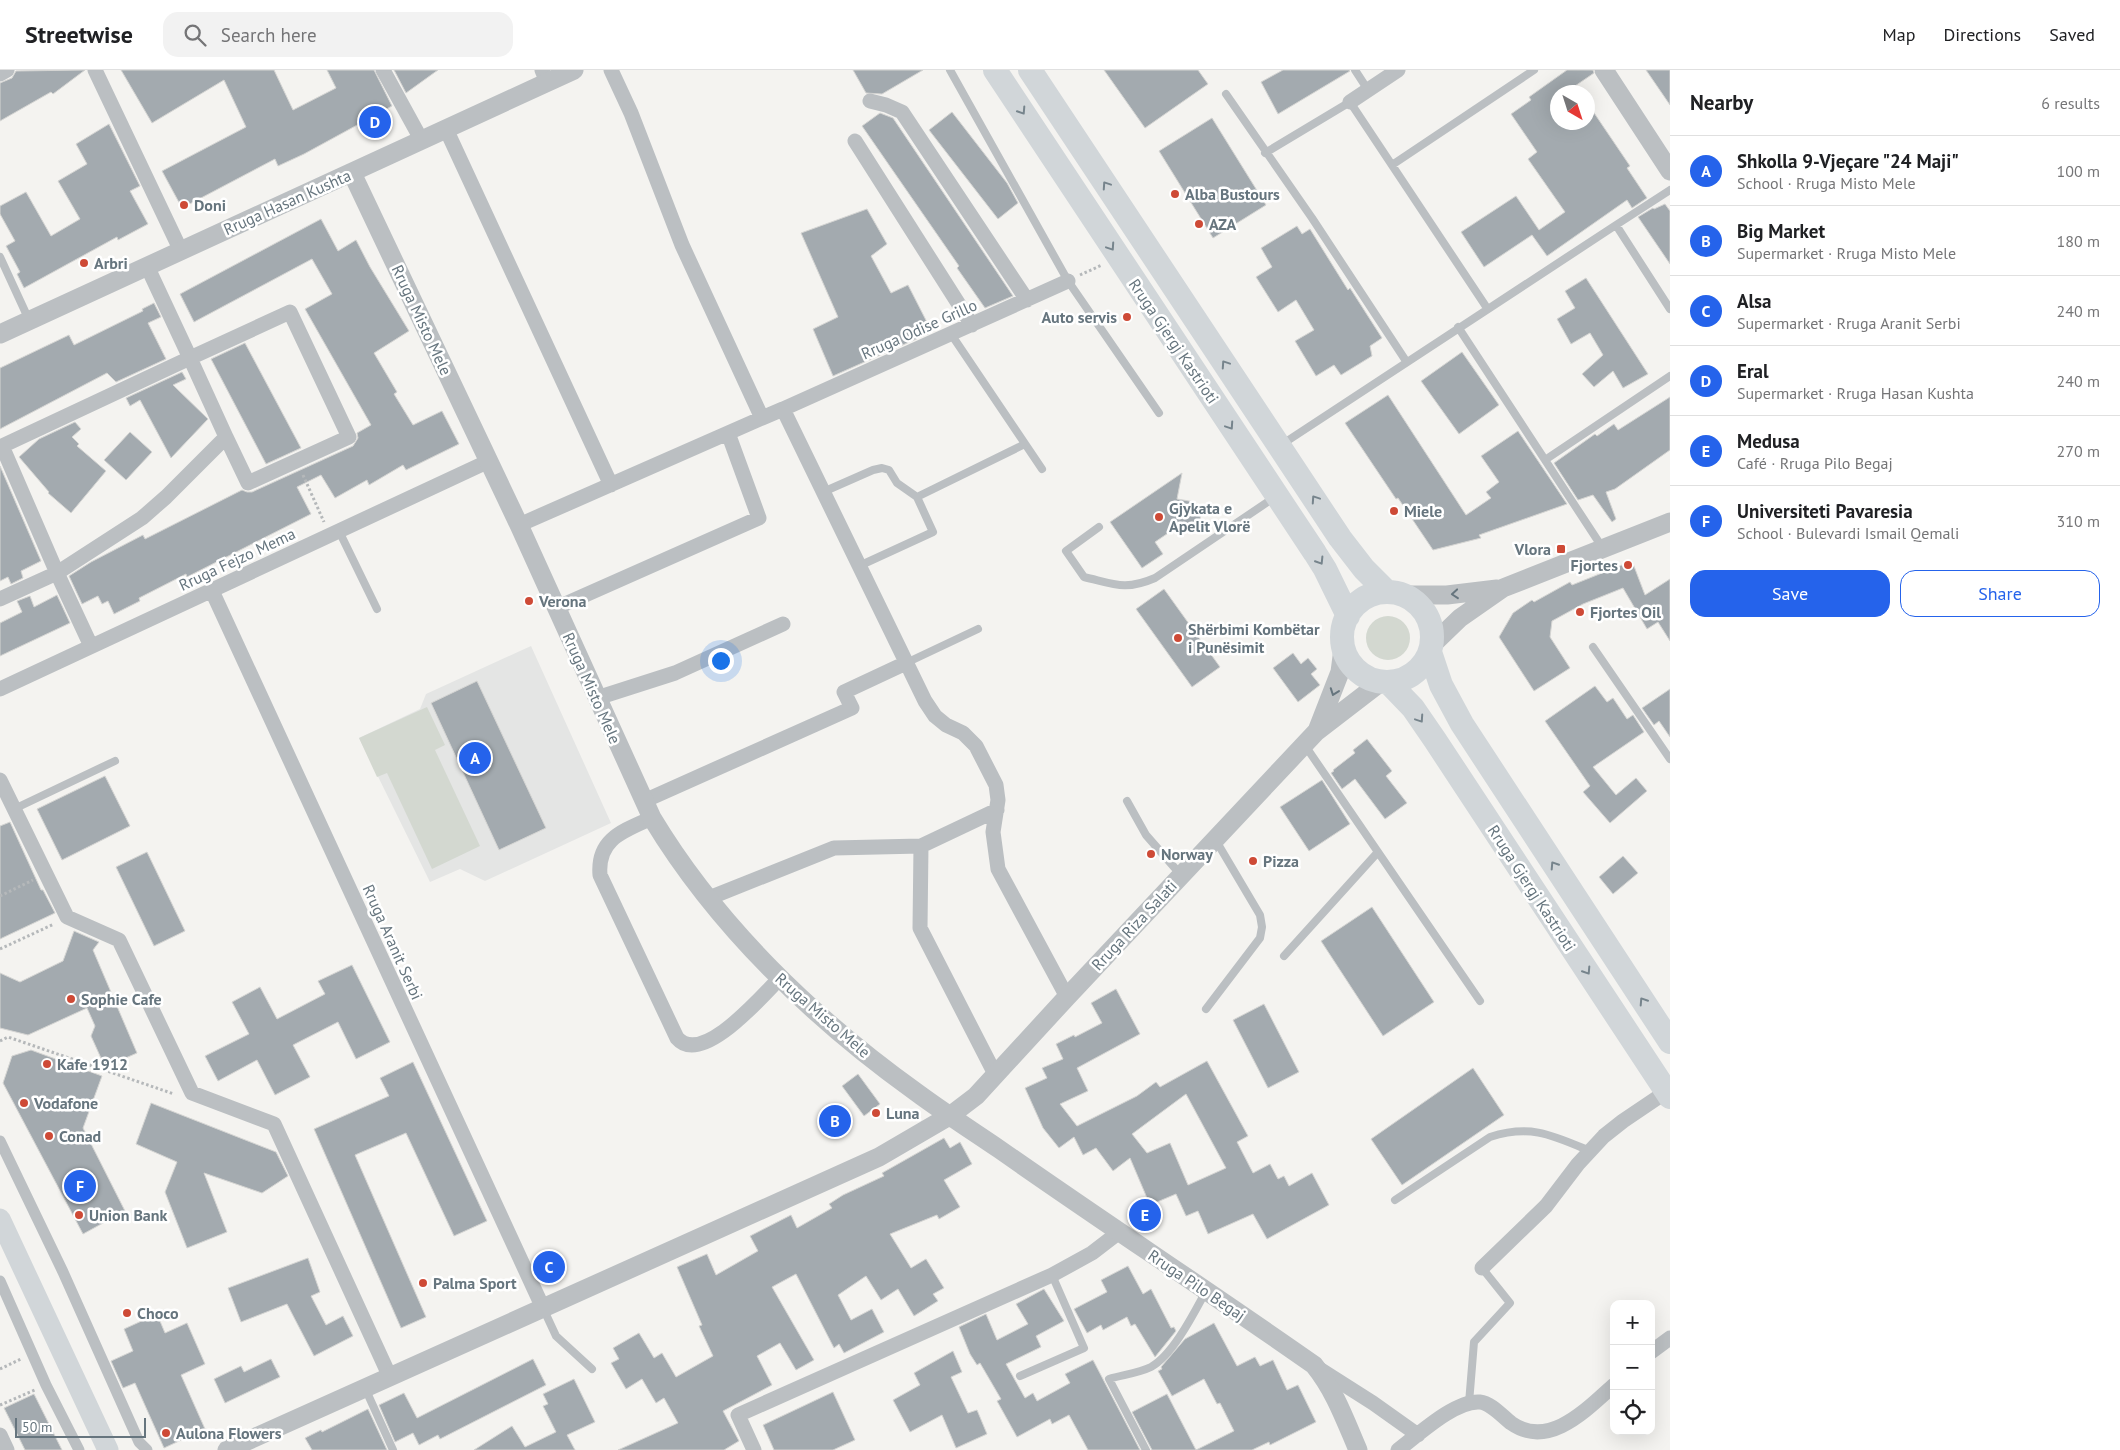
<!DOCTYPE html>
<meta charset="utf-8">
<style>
:root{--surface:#fff;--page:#f2f2f2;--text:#202124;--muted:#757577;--line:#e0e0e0;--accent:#2563eb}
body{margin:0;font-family:"PT Sans",sans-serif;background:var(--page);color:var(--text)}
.controls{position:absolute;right:15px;bottom:15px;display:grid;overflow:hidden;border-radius:10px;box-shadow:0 5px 20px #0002}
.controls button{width:45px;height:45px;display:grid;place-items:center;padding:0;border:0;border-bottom:1px solid var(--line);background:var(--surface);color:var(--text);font:25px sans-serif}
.compass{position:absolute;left:1550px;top:15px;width:45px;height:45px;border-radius:50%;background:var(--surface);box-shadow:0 5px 20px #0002;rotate:141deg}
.scale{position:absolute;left:15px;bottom:12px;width:131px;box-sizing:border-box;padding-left:5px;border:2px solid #66757e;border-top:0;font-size:14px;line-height:18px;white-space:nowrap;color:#66757e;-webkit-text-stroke:4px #fff;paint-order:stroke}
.you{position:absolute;left:720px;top:590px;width:18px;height:18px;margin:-12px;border:4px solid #fff;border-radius:50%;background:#1a73e8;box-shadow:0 0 0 8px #1a73e833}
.badge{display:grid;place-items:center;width:32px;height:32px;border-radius:50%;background:var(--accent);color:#fff;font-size:16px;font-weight:700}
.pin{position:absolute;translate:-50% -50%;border:2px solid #fff;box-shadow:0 1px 5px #0006}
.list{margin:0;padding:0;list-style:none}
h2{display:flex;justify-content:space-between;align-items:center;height:65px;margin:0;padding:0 20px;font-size:21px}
h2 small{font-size:16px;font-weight:400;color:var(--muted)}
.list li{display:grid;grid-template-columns:32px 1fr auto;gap:15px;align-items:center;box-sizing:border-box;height:70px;padding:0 20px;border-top:1px solid var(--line)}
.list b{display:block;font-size:19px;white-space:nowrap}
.list p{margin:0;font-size:16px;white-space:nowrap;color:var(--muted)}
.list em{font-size:16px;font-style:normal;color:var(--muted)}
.actions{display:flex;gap:10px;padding:15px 20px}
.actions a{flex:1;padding:11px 0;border:1px solid var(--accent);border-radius:15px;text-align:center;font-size:18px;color:var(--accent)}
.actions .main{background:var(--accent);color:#fff}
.icon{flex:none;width:28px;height:28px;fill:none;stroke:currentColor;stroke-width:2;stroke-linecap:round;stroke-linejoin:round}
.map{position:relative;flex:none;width:1670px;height:1380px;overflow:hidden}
header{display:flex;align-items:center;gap:30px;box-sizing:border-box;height:70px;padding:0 25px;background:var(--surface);border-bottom:1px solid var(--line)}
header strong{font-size:24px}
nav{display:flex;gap:28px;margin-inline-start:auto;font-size:18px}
.search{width:350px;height:45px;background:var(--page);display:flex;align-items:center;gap:12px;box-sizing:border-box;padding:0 18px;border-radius:15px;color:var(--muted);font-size:19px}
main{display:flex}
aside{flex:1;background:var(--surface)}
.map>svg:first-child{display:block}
</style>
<header>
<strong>Streetwise</strong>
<div class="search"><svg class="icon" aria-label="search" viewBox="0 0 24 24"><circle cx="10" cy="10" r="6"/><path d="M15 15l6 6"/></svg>Search here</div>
<nav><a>Map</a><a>Directions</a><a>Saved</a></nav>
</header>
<main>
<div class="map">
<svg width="1670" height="1380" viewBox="0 0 1670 1380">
<rect width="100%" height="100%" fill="#f4f3f0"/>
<path fill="#e4e5e4" d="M531,576L611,753L485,811L460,799L430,812L359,668L420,639L426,624Z"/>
<path fill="#d3d8d0" d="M1366 568a22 22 0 1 1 44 0a22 22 0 1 1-44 0Z
M427,637L445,675L435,680L480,776L432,799L387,703L377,707L359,668Z"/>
<path fill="#a3aaaf" stroke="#d5d5d3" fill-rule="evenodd" d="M85,0L53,24L51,22L0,51V13L12,8L16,1Z
M121,0H274L293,40L336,18L327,0H374L392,36L304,84L278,96L275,89L182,138L162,101L246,57L224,10L152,53Z
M394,0H438L406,23Z
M853,0H923L882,24L866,23Z
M1104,0H1198L1208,14L1145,58Z
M1283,0H1349L1350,1L1278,44L1261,12Z
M1567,0H1593L1594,3L1575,16L1579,22H1558V52H1588V34L1630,96L1627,98L1647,128L1632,138L1627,130L1547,186L1532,165L1484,197L1461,162L1516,126L1539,160L1565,142L1528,89L1537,82L1511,44L1531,30L1529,27Z
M1646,0H1670V35Z
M952,42L1007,113L1018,133L998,149L929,60Z
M880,43L893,48L1013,226L985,238L957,198L959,196L862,56Z
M1212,48L1266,135L1213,168L1159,81Z
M109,54L140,116L130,121L148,154L118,170L117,167L24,218L17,204L20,202L6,176L15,171L0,144V136L26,122L51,166L80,149L58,111L87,94L76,74Z
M1665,134L1670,141V194L1638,147L1653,138L1654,139Z
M867,139L887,174L871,186L891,223L908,215L932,262L833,306L813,259L838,247L801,163Z
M321,149L338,181L356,170L370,197L409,261L374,283L397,322L394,324L413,355L442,341L459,374L406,400L403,395L369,415L367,410L335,428L321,405L297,417L311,444L187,507L186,504L139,528L140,531L114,544L108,531L102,534L98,526L82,534L69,506L91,492L143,465L145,469L242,420L247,422H252L353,376L358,368L357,363L371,355L305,239L332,224L312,189L194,252L180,224Z
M1297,156L1302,164L1310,159L1348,220L1350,218L1382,268L1370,276L1372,286L1341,305L1334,295L1316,306L1295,271L1314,260L1296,230L1278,242L1256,207L1272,197L1261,178Z
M1586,208L1648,304L1623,318L1613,301L1594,317L1582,304L1603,285L1590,263L1571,274L1557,249L1575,238L1565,221Z
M154,233L161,247L148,253L166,289L116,312L107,303L0,359V298L69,265L74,275L143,241L142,239Z
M245,273L301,378L266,394L211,289Z
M1462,282L1499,335L1459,364L1421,311Z
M182,302L186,309L173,315L208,349L171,388L140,330L130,336L126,328Z
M1388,325L1466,445L1491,428L1486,422L1499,412L1481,386L1518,361L1567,434L1479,465L1481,468L1433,480L1398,428L1396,429L1345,353Z
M1670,327V380L1615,419L1606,422L1616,449L1612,452L1593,425L1578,430L1554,393L1595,364L1597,366L1614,354L1618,360Z
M75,352L81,359L72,367L79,374L77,376L106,401L71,443L48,423L49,422L19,387L39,369Z
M130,362L152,382L126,410L104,390Z
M0,396L41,491L21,501L23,508L11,514L8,507L0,511Z
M1182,403L1177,429L1195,432L1202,443L1198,454L1188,461L1183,453L1155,472L1163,484L1142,498L1110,452Z
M1632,491L1645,525L1670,509V571L1658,552L1647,559L1623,518L1583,534L1552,551L1550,567L1570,598L1534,621L1499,567L1513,543L1532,530L1534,532L1570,512L1572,515Z
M1164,519L1220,597L1192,617L1136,539Z
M57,525L70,553L0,586V553L22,542L17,531L30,526L34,537Z
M1293,583L1301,594L1308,588L1317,599L1311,604L1320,615L1298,632L1273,598Z
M477,611L546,758L499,780L431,633Z
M1595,616L1607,632L1613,628L1627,649L1633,645L1644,662L1593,697L1616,725L1636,708L1647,721L1610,753L1583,722L1590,716L1545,651Z
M1670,619V667L1659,651L1654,655L1642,638Z
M1367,669L1392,701L1386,706L1407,733L1385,749L1355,709L1342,719L1331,703L1334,701L1333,700L1355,683L1353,680Z
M105,706L130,756L62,790L37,739Z
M1322,710L1350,754L1309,781L1280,737Z
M10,752L41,820H43L55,843L0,869V756Z
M147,782L185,861L154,876L116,797Z
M1623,786L1638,803L1613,824L1599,807Z
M1372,837L1434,932L1383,966L1321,871Z
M74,861L99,872L93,880L137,983L105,997L91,966L95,956L87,938L28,965L0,958V903L20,912L63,891Z
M352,895L390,972L356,989L338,952L293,975L310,1007L275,1025L257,990L218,1011L205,986L249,964L232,932L260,917L277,949L325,924L318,911Z
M1116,919L1140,964L1077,998L1088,1021L1060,1034L1077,1056L1137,1026L1156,1012L1160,1017L1207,991L1248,1066L1237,1072L1253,1103L1270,1094L1278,1109L1284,1106L1289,1116L1312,1103L1329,1135L1267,1169L1253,1144L1208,1164L1198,1141L1186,1146L1176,1124L1150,1135L1130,1088L1113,1101L1096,1078L1083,1085L1074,1067L1059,1078L1043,1058L1025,1018L1047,1008L1042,998L1063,989L1056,974L1074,965L1075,967L1102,953L1091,933ZM1186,1024L1226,1098L1188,1115L1170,1073L1147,1083L1132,1064Z
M1264,934L1299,1002L1268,1018L1233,950Z
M31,980L102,1006L83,1058L125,1141L83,1164L3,1013L12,986Z
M413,992L487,1151L454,1166L406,1063L355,1085L426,1247L401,1258L314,1059L389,1026L380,1008Z
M1473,998L1504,1045L1402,1115L1371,1069Z
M858,1004L880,1034L864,1046L842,1016Z
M151,1033L276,1082L288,1106L262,1123L204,1103L227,1162L187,1178L165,1122L177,1092L136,1074Z
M944,1068L950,1078L960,1072L972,1094L944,1110L960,1137L939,1149L937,1145L890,1164L911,1198L926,1189L944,1218L933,1224L938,1231L914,1246L898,1219L881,1230L866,1206L838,1225L851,1250L872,1239L884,1262L844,1283L839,1274L834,1278L796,1204L772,1217L814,1290L796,1300L780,1273L757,1286L772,1315L723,1341L739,1371L724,1380H618L678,1353L664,1328L656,1333L642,1309L626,1319L611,1293L619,1289L613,1278L639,1263L654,1288L662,1283L676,1307L713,1286L699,1256L702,1255L677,1197L707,1184L716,1205L758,1181L750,1166L791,1145L797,1158L832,1138L829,1134L843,1125L884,1106L882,1103Z
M308,1188L320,1222L311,1226L326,1255L343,1246L353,1266L314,1286L287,1234L241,1252L228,1218Z
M1128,1196L1143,1224L1151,1219L1171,1258L1174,1257L1176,1261L1155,1287L1135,1254L1131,1256L1127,1247L1103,1260L1101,1255L1087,1263L1074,1239L1107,1222L1101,1210Z
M1044,1219L1064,1251L1036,1266L1041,1277L1006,1294L1025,1328L1033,1323L1037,1331L1070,1313L1065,1304L1093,1290L1140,1380H1088L1069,1345L1052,1354L1050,1349L1017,1367L997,1331L1001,1329L980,1293L977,1295L970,1284L959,1257L986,1244L997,1270L1028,1254L1016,1234Z
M157,1244L165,1263L187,1253L205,1294L181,1305L205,1359L164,1378L135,1313L123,1318L111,1291L133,1281L124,1259Z
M1214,1253L1237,1296L1255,1287L1260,1296L1273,1290L1287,1320L1298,1315L1316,1352L1270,1375L1269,1372L1252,1380H1152L1132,1342L1167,1324L1196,1380L1234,1361L1220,1333L1217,1334L1204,1309L1172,1326L1158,1301L1162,1299L1161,1297L1185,1269Z
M953,1281L962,1302L951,1307L968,1343L977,1340L987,1364L956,1378L942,1345L910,1362L893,1330L920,1315L914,1303Z
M271,1289L280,1307L225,1333L214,1309L241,1296L244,1302Z
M533,1289L546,1315L440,1369L438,1365L419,1375L413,1363L395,1372L379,1335L404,1323L417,1348Z
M574,1309L595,1352L567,1365L575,1380H474L512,1356L525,1377L556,1362L543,1336L548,1334L543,1324Z
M833,1322L855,1370L833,1380H774L763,1355Z
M34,1324L62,1380H25L4,1338Z
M368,1339L387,1380H312L305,1368L321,1360L322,1362Z"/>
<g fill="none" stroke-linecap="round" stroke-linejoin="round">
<path stroke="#b5b8ba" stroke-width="3" stroke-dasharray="2.5 2.5" stroke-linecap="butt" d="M1080,205L1102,195
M303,405L324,452
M0,826L33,810
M0,879L54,854
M0,971L8,967L174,1024
M0,1299L21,1289
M0,1335L35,1320"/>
<path stroke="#bbbfc2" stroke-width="8" d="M950,0L1068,211L1159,343
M1355,0L1368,20
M1226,24L1312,148L1406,291
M1265,83L1350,32L1487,238
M1392,95L1534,0
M1670,120L1616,155L1670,239
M0,187L29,250
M1458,257L1602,477
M951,264L1042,399
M1281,375L1616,155
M1545,390L1670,306
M823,422L873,400L882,398L889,400L897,413L917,427
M1099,457L1066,481L1084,507C1114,514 1125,521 1155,508L1275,427
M339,461L377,539
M859,496L933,462L917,427L1025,374
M1593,577L1670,689
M906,593L978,559
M1304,674L1480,931
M1127,731L1146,765L1181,805
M14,739L115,691
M1284,886L1378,782
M1206,939L1260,868L1262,857L1260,845L1215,769
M1395,1130L1490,1067C1531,1054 1552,1065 1590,1081
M543,1238L556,1266L592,1299
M1020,1306L1084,1278L1052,1205
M365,1318L393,1380
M1469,1333L1474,1272L1510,1233L1482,1198
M1146,1380L1109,1309C1122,1305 1139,1303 1151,1297C1173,1285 1194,1243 1206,1221"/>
<path stroke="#bbbfc2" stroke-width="11" d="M0,1071L63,1202L139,1372L147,1380
M0,1211L46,1315L79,1380"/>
<path stroke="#bbbfc2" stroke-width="15" d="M95,0L181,181
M383,0L422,71
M542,0L547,12
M611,0L631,43L682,175L762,348L783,339L925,631L935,646L946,655L963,663L976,676L996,715L998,730L993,762L998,799L1067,927
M0,4L7,0
M870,31L886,35L902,42L1027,230
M1350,32L1398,0
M446,59L611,415
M855,71L972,255
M147,196L190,288L290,242L349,367L248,413L226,367
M783,339L1068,211
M2,376L190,288L226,367L166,427L142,448L57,503L91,576
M0,377L2,376L57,503L0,529
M519,455L762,348
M212,521L543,1238
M556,538L759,448L728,363
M0,619L489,391
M597,628L675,603L783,554
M0,710L67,847L119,870L192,1023L274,1054L390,1307
M644,731L852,638L844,622L906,593
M652,748C623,761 597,769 600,805L677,968C702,997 762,926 780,908
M921,776L920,858L996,1006
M709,828L834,778L921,776L997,740
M1482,1198L1546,1136L1578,1094L1604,1066L1623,1051L1666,1022
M1651,1282L1670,1268
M1318,1298L1373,1333L1418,1365
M0,1365L7,1380
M754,1380L738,1345L1052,1205L1092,1183L1118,1163
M1398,1380C1418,1365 1455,1330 1480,1332C1491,1333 1502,1346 1511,1353C1549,1380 1587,1339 1614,1315"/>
<path stroke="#bbbfc2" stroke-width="19" d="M1604,0L1670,101
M352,103L519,455L652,748C717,856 814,949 916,1022C943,1042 971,1060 999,1079C1103,1152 1210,1222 1314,1295C1335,1321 1345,1350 1358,1380
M0,264L574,0
M1401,525H1447L1497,519
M1431,576L1460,548L1503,518L1670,452
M1317,661L1340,602L1343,579
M227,1380L879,1087L951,1045L976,1026L1067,927L1316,662L1381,612"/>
<path stroke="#d1d6d9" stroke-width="21" d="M0,1149L108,1380"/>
<path stroke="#d1d6d9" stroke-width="24" d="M995,0L1315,483L1325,499L1348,546
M1030,0L1340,468L1364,499L1387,522
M1342 567a45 45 0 1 1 90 0a45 45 0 1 1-90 0Z
M1430,582L1441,615L1462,654L1670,972
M1388,612L1413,638L1435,670L1670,1027"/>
</g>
<defs><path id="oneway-chevron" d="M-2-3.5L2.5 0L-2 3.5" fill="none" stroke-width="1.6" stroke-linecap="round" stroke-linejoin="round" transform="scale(1.25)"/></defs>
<g stroke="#76848c">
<use href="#oneway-chevron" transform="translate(1022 41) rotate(57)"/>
<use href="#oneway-chevron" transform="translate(1106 115) rotate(-124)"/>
<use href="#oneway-chevron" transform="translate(1111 177) rotate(56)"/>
<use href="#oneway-chevron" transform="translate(1225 294) rotate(-124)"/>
<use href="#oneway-chevron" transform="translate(1230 356) rotate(56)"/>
<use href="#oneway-chevron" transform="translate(1315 429) rotate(-124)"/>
<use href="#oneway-chevron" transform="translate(1320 491) rotate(58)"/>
<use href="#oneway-chevron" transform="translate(1420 649) rotate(56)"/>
<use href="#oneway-chevron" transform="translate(1554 795) rotate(-123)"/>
<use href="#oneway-chevron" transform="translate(1587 901) rotate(57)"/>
<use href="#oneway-chevron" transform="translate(1643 931) rotate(-123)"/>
</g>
<g stroke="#66757e">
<use href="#oneway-chevron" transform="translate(1455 524) rotate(175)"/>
<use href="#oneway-chevron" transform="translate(1334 622) rotate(110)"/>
</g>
<g fill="#ce4a36" stroke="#fff" stroke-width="2">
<circle cx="1175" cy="124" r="5"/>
<circle cx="184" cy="135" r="5"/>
<circle cx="1199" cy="154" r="5"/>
<circle cx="84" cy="193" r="5"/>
<circle cx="1127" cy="247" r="5"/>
<circle cx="1394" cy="441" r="5"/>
<circle cx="1159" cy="447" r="5"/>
<rect x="1556" y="474" width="10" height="10" rx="2.5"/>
<circle cx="1628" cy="495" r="5"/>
<circle cx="529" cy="531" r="5"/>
<circle cx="1580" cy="542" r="5"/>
<circle cx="1178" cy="568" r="5"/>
<circle cx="1151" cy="784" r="5"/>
<circle cx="1253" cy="791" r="5"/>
<circle cx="71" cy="929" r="5"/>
<circle cx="47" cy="994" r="5"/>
<circle cx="24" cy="1033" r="5"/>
<circle cx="876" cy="1043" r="5"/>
<circle cx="49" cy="1066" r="5"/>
<circle cx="79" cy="1145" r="5"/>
<circle cx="423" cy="1213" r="5"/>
<circle cx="127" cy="1243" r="5"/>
<circle cx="166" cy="1363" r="5"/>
</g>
<g text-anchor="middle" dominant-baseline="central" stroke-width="5" stroke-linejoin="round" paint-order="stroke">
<g font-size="16" font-weight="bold" fill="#66757e" stroke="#fff" text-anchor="start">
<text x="1185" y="124">Alba Bustours</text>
<text x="194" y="135">Doni</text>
<text x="1209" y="154">AZA</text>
<text x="94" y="193">Arbri</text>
<text x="1117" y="247" text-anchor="end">Auto servis</text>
<text x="1169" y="438">Gjykata e<tspan x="1169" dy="18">Apelit Vlorë</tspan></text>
<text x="1404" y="441">Miele</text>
<text x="1551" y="479" text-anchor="end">Vlora</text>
<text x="1618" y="495" text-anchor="end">Fjortes</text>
<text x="539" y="531">Verona</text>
<text x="1590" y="542">Fjortes Oil</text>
<text x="1188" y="559">Shërbimi Kombëtar<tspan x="1188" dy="18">i Punësimit</tspan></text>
<text x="1161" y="784">Norway</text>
<text x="1263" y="791">Pizza</text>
<text x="81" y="929">Sophie Cafe</text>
<text x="57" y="994">Kafe 1912</text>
<text x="34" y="1033">Vodafone</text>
<text x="886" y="1043">Luna</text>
<text x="59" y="1066">Conad</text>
<text x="89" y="1145">Union Bank</text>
<text x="433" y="1213">Palma Sport</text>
<text x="137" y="1243">Choco</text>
<text x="176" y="1363">Aulona Flowers</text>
</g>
<g font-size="16" fill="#66757e" stroke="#fff">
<text transform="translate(287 132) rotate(-24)">Rruga Hasan Kushta</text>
<text transform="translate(422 250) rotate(65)">Rruga Misto Mele</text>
<text transform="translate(919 259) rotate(-24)">Rruga Odise Grillo</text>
<text transform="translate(1174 271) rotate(56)">Rruga Gjergj Kastrioti</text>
<text transform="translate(237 489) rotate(-25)">Rruga Fejzo Mema</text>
<text transform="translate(592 618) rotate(66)">Rruga Misto Mele</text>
<text transform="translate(1532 818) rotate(57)">Rruga Gjergj Kastrioti</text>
<text transform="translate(1134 855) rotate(-47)">Rruga Riza Salati</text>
<text transform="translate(393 872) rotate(66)">Rruga Aranit Serbi</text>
<text transform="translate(823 945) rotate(41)">Rruga Misto Mele</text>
<text transform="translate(1197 1215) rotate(34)">Rruga Pilo Begaj</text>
</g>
</g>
</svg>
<div class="controls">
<button>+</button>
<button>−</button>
<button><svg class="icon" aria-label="locate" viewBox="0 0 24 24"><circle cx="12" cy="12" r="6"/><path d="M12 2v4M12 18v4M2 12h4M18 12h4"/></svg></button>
</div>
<svg class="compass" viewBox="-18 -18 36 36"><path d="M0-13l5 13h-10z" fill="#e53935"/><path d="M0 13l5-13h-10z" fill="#757577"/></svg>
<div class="scale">50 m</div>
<div class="you"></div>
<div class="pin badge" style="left:475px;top:688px">A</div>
<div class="pin badge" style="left:835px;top:1051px">B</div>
<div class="pin badge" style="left:549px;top:1197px">C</div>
<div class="pin badge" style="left:375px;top:52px">D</div>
<div class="pin badge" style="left:1145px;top:1145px">E</div>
<div class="pin badge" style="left:80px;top:1116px">F</div>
</div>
<aside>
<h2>Nearby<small>6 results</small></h2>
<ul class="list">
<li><span class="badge">A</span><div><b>Shkolla 9-Vjeçare &quot;24 Maji&quot;</b><p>School · Rruga Misto Mele</p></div><em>100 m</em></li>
<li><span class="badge">B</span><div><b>Big Market</b><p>Supermarket · Rruga Misto Mele</p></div><em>180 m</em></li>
<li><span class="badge">C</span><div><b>Alsa</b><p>Supermarket · Rruga Aranit Serbi</p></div><em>240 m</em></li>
<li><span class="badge">D</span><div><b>Eral</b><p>Supermarket · Rruga Hasan Kushta</p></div><em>240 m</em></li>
<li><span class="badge">E</span><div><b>Medusa</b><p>Café · Rruga Pilo Begaj</p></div><em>270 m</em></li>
<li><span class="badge">F</span><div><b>Universiteti Pavaresia</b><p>School · Bulevardi Ismail Qemali</p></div><em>310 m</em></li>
</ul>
<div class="actions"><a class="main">Save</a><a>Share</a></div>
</aside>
</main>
